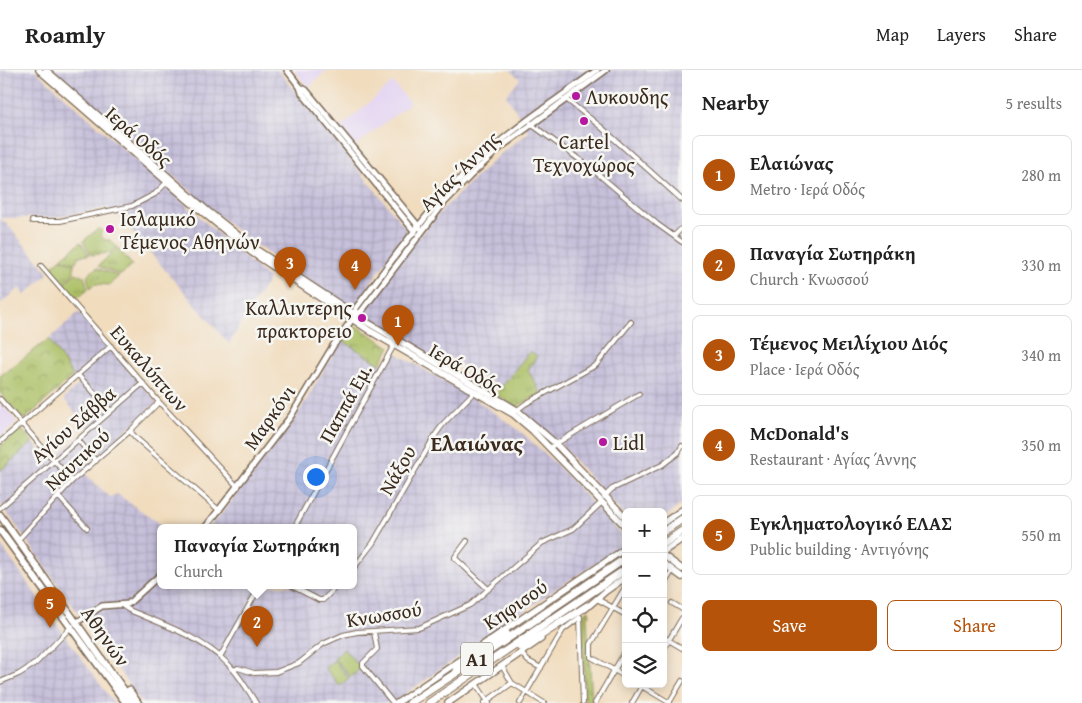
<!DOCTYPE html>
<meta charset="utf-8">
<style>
:root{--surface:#fff;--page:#f2f2f2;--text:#222;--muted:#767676;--line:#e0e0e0;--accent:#b45309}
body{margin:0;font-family:"Gentium Book Plus",serif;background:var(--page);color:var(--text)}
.controls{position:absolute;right:15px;bottom:15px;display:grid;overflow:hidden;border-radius:8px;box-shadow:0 2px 12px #0003}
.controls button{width:45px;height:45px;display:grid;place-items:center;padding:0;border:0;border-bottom:1px solid var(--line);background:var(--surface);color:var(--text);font:25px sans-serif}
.you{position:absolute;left:315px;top:406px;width:18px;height:18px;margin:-12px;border:4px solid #fff;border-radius:50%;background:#1a73e8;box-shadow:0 0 0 8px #1a73e833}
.badge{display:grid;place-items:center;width:32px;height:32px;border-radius:50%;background:var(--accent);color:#fff;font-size:16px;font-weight:700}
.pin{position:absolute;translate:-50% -41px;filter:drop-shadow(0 1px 2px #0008)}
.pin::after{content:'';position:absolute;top:26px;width:18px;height:15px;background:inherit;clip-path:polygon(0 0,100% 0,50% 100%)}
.popup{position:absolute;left:157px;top:454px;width:200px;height:65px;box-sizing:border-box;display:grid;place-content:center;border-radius:8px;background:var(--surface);filter:drop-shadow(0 1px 4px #0005);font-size:16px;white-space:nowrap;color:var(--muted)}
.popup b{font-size:19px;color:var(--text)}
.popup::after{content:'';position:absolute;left:50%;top:100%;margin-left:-10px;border:10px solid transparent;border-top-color:var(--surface)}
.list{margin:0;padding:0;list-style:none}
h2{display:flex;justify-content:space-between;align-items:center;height:65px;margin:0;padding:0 20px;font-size:21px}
h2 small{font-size:16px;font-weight:400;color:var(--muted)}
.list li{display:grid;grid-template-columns:32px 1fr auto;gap:15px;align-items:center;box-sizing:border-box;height:80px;margin:0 10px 10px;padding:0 10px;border:1px solid var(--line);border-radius:8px}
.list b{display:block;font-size:19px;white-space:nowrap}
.list p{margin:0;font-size:16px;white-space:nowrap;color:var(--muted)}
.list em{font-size:16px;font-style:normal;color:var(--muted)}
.actions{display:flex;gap:10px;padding:15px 20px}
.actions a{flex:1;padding:11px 0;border:1px solid var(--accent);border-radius:8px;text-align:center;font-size:18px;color:var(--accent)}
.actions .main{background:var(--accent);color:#fff}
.icon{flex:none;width:28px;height:28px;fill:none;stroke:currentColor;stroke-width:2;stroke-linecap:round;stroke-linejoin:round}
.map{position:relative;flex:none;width:682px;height:633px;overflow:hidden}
header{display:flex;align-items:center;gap:30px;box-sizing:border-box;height:70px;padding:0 25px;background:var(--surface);border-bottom:1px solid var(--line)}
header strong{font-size:24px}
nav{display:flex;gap:28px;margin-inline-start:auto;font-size:18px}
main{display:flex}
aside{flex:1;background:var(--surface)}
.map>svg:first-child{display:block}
</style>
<header>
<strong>Roamly</strong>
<nav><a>Map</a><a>Layers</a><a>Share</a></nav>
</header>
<main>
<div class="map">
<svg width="682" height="633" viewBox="0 0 682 633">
<defs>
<pattern id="industrial-grid" width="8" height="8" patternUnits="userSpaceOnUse" patternTransform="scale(1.25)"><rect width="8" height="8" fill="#c6c0da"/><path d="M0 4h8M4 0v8" fill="none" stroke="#aba5bb"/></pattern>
<pattern id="grass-tufts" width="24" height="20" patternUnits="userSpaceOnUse" patternTransform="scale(1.25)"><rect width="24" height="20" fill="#abbf64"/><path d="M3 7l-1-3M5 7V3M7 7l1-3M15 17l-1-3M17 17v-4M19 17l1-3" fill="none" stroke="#8c9b52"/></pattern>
<pattern id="park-crowns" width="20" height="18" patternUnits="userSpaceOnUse" patternTransform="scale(1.25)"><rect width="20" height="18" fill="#abbf64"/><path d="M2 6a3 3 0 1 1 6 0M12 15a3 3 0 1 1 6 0" fill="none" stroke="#8c9b52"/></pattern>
</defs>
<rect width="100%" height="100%" fill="#f6f6f2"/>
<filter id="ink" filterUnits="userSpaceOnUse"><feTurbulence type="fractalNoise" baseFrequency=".02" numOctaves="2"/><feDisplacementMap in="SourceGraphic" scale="10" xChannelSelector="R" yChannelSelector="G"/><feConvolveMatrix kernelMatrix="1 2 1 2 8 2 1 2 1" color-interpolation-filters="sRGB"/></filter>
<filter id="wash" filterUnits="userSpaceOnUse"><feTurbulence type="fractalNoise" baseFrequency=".0096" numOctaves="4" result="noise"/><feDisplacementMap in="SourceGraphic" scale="20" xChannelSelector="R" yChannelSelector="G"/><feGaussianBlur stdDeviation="1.12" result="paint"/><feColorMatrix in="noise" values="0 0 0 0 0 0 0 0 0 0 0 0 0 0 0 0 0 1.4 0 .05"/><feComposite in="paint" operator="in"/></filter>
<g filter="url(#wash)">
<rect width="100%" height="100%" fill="#f1dcbd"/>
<path fill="#e3d3f2" d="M294,0H327L308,18Z
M393,12L410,33L354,77L340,58Z
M0,331L17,352L0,368Z"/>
<path fill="url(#industrial-grid)" d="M0,0H35L269,209L250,238L229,274L116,143L107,138L52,148H2L1,150L4,151L49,203L25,225L20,218L0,234Z
M49,0H278L408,161L376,205L353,241L253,173L231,156Z
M510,0H682V434L663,448V442H626V448L561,375L522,340L543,327L528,300L530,281L501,317L446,286L441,292L361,245L414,172L445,137L499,85L529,62L506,25L520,9Z
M79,242L157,332L82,401L110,427L117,424L166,458H161V516H353V458H208L223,442L295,349L338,276L343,271L385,297L394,282L472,327L520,361L558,396L622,465V476L617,481L560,516L392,633H142L0,433V401L33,372L50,392L89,359L64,329L80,313L73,306L49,269Z
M0,474L81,588L114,633H0Z"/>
<path fill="url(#grass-tufts)" stroke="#737441" d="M99,158L102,162L100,163L104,170H110L117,177L110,183L91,185L83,171Z
M81,172L89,185L79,186L75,193L61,188Z
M118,178L132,195L121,205L98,196Z
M60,189L74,194V202L63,214L50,198Z
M96,198L119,206L109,215L95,214L90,218L87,206Z
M75,203L84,206L88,219L76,229L64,215Z
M530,281L537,286L528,300L541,323L516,337L496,324Z
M589,540L590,545L587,546V551L592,630L591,633H585L583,552L584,543Z"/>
<path fill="url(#park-crowns)" stroke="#737441" d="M353,254L390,277L380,294L343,271Z
M49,269L73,306L24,350L0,323V306Z
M21,359L33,372L0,401V377Z"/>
<path fill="#abbf64" stroke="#737441" d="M344,579L361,598L351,607L334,588Z
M334,590L349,608L340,616L325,598Z"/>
</g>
<g filter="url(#ink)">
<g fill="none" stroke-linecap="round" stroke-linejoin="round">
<defs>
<path id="minor" d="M566,29L601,57L682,130
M531,53L535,57L591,98L657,154L682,172
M32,151H60L132,136L155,124L167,112
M674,166L682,158
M41,196L159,332L238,417
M78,305L111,341
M0,329L72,411
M516,341L525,334L596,295L631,252
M130,361L136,368L220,441
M78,370L96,391
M0,372L111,276
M549,378L639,324
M58,426L87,458
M604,427L612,419L662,395L678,383L682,376
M0,438L143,313
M294,458L394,275
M18,470L72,411L130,361L159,332
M467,471L455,487V488L488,519
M353,499L373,473L436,364L444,353L475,321
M292,516L319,530H323L337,516
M626,516L591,574V587L626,607
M663,516L673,500
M597,529L626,545
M672,533L682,539
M123,536L129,540C162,554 201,567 227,593C239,604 247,619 256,633
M580,547L583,633
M374,562L377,579L363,593V596L393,633
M663,567L682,578
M663,580L682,548
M521,583L528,591L541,598
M220,587L260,516
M502,596L512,613L544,633
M234,600L238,598L254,603L276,602L299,593L323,574L343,565L357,562L419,558L470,535L542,473L573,459L601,433
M0,612L19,604L36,593L72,556
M476,614L489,633
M638,614L670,633
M484,633L512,613
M520,633L563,560L580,547
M595,633L626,580
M632,633L643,614
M669,633L682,611"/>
<path id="tertiary" d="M287,0L300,17L302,23L415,162
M300,17L306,20L420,158
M355,245L356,238C399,181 440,122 495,76C527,48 563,26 597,0
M205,458L291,346L333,276L355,245L361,242L443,134L470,106L501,77L606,0
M77,552L102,536L128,534L161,504"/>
<path id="secondary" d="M39,0L189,131L251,182L370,261L513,344L533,361L626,457
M46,0L210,143L254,178L365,251L517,340L555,373L626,448
M663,453L682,440
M663,482L682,469
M663,485L682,499
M663,493L682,507
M585,539L606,521L626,507
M456,599L507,563
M397,633L626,478
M448,633L541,569"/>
<path id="trunk" d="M0,445L133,633
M0,460L126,633
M129,620L138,633"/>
<path id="motorway" d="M663,462L682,449
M663,474L682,461
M520,577L537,568L587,536
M410,633L488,582L626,488
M429,633L626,499"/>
</defs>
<use href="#minor" stroke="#7b6856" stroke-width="6"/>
<use href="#tertiary" stroke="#7b6856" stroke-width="8"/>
<use href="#secondary" stroke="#7b6856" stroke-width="8"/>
<use href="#trunk" stroke="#7b6856" stroke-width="9"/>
<use href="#motorway" stroke="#7b6856" stroke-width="9"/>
<use href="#minor" stroke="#fff" stroke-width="4"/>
<use href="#tertiary" stroke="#fff" stroke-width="5"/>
<use href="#secondary" stroke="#fff" stroke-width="5.5"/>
<use href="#trunk" stroke="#fff" stroke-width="6"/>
<use href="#motorway" stroke="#fff" stroke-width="7"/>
</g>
</g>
<g fill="#b5179e" stroke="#f6f6f2" stroke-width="2">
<circle cx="576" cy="26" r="5"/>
<circle cx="584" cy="51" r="5"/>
<circle cx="110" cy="159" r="5"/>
<circle cx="362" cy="248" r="5"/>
<circle cx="603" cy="372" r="5"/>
</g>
<g text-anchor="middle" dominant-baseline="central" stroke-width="5" stroke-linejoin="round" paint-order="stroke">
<rect fill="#f6f6f2" stroke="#73675e" stroke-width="1" x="461" y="572.5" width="32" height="33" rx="4"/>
<g font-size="19" font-weight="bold" fill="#3b2a1e">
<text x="477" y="589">Α1</text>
</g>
<g font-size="20" fill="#3b2a1e" stroke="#f6f6f2" text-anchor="start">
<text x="586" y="26">Λυκουδης</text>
<text x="584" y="71" text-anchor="middle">Cartel<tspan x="584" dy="23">Τεχνοχώρος</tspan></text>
<text x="120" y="148">Ισλαμικό<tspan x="120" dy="23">Τέμενος Αθηνών</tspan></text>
<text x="352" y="237" text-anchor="end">Καλλιντερης<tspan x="352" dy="23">πρακτορειο</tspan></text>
<text x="613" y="372">Lidl</text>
</g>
<g font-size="20" fill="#3b2a1e" stroke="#f6f6f2">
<text transform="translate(139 66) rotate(41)">Ιερά Οδός</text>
<text transform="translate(459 101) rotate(-45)">Αγίας Άννης</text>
<text transform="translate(150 298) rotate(49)">Ευκαλύπτων</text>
<text transform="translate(466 298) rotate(30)">Ιερά Οδός</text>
<text transform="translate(345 333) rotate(-61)">Παππά Εμ.</text>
<text transform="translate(269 347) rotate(-55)">Μαρκόνι</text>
<text transform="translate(73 354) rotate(-41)">Αγίου Σάββα</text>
<text transform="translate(77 389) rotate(-43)">Ναυτικού</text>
<text transform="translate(397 400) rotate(-60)">Νάξου</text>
<text transform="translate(515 534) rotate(-34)">Κηφισού</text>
<text transform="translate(384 544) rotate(-9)">Κνωσσού</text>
<text transform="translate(106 566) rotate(55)">Αθηνών</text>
</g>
<g font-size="21" font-weight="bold" fill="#3b2a1e" stroke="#f6f6f2">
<text x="477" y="373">Ελαιώνας</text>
</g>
</g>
</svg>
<div class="controls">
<button>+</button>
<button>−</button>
<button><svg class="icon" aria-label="locate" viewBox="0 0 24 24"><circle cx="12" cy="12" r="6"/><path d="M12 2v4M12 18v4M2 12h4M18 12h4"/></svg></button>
<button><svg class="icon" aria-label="layers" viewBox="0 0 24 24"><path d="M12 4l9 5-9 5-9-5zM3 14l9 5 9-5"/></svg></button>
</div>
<div class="you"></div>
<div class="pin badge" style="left:398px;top:276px">1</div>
<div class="pin badge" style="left:257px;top:577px">2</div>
<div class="popup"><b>Παναγία Σωτηράκη</b>Church</div>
<div class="pin badge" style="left:290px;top:218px">3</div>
<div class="pin badge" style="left:355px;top:220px">4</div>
<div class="pin badge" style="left:50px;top:558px">5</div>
</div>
<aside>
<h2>Nearby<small>5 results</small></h2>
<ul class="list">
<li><span class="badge">1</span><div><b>Ελαιώνας</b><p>Metro · Ιερά Οδός</p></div><em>280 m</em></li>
<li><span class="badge">2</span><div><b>Παναγία Σωτηράκη</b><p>Church · Κνωσσού</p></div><em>330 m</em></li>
<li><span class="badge">3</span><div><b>Τέμενος Μειλίχιου Διός</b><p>Place · Ιερά Οδός</p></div><em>340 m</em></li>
<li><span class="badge">4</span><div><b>McDonald's</b><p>Restaurant · Αγίας Άννης</p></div><em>350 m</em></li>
<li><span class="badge">5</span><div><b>Εγκληματολογικό ΕΛΑΣ</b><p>Public building · Αντιγόνης</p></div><em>550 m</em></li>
</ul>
<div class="actions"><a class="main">Save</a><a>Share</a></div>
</aside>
</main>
